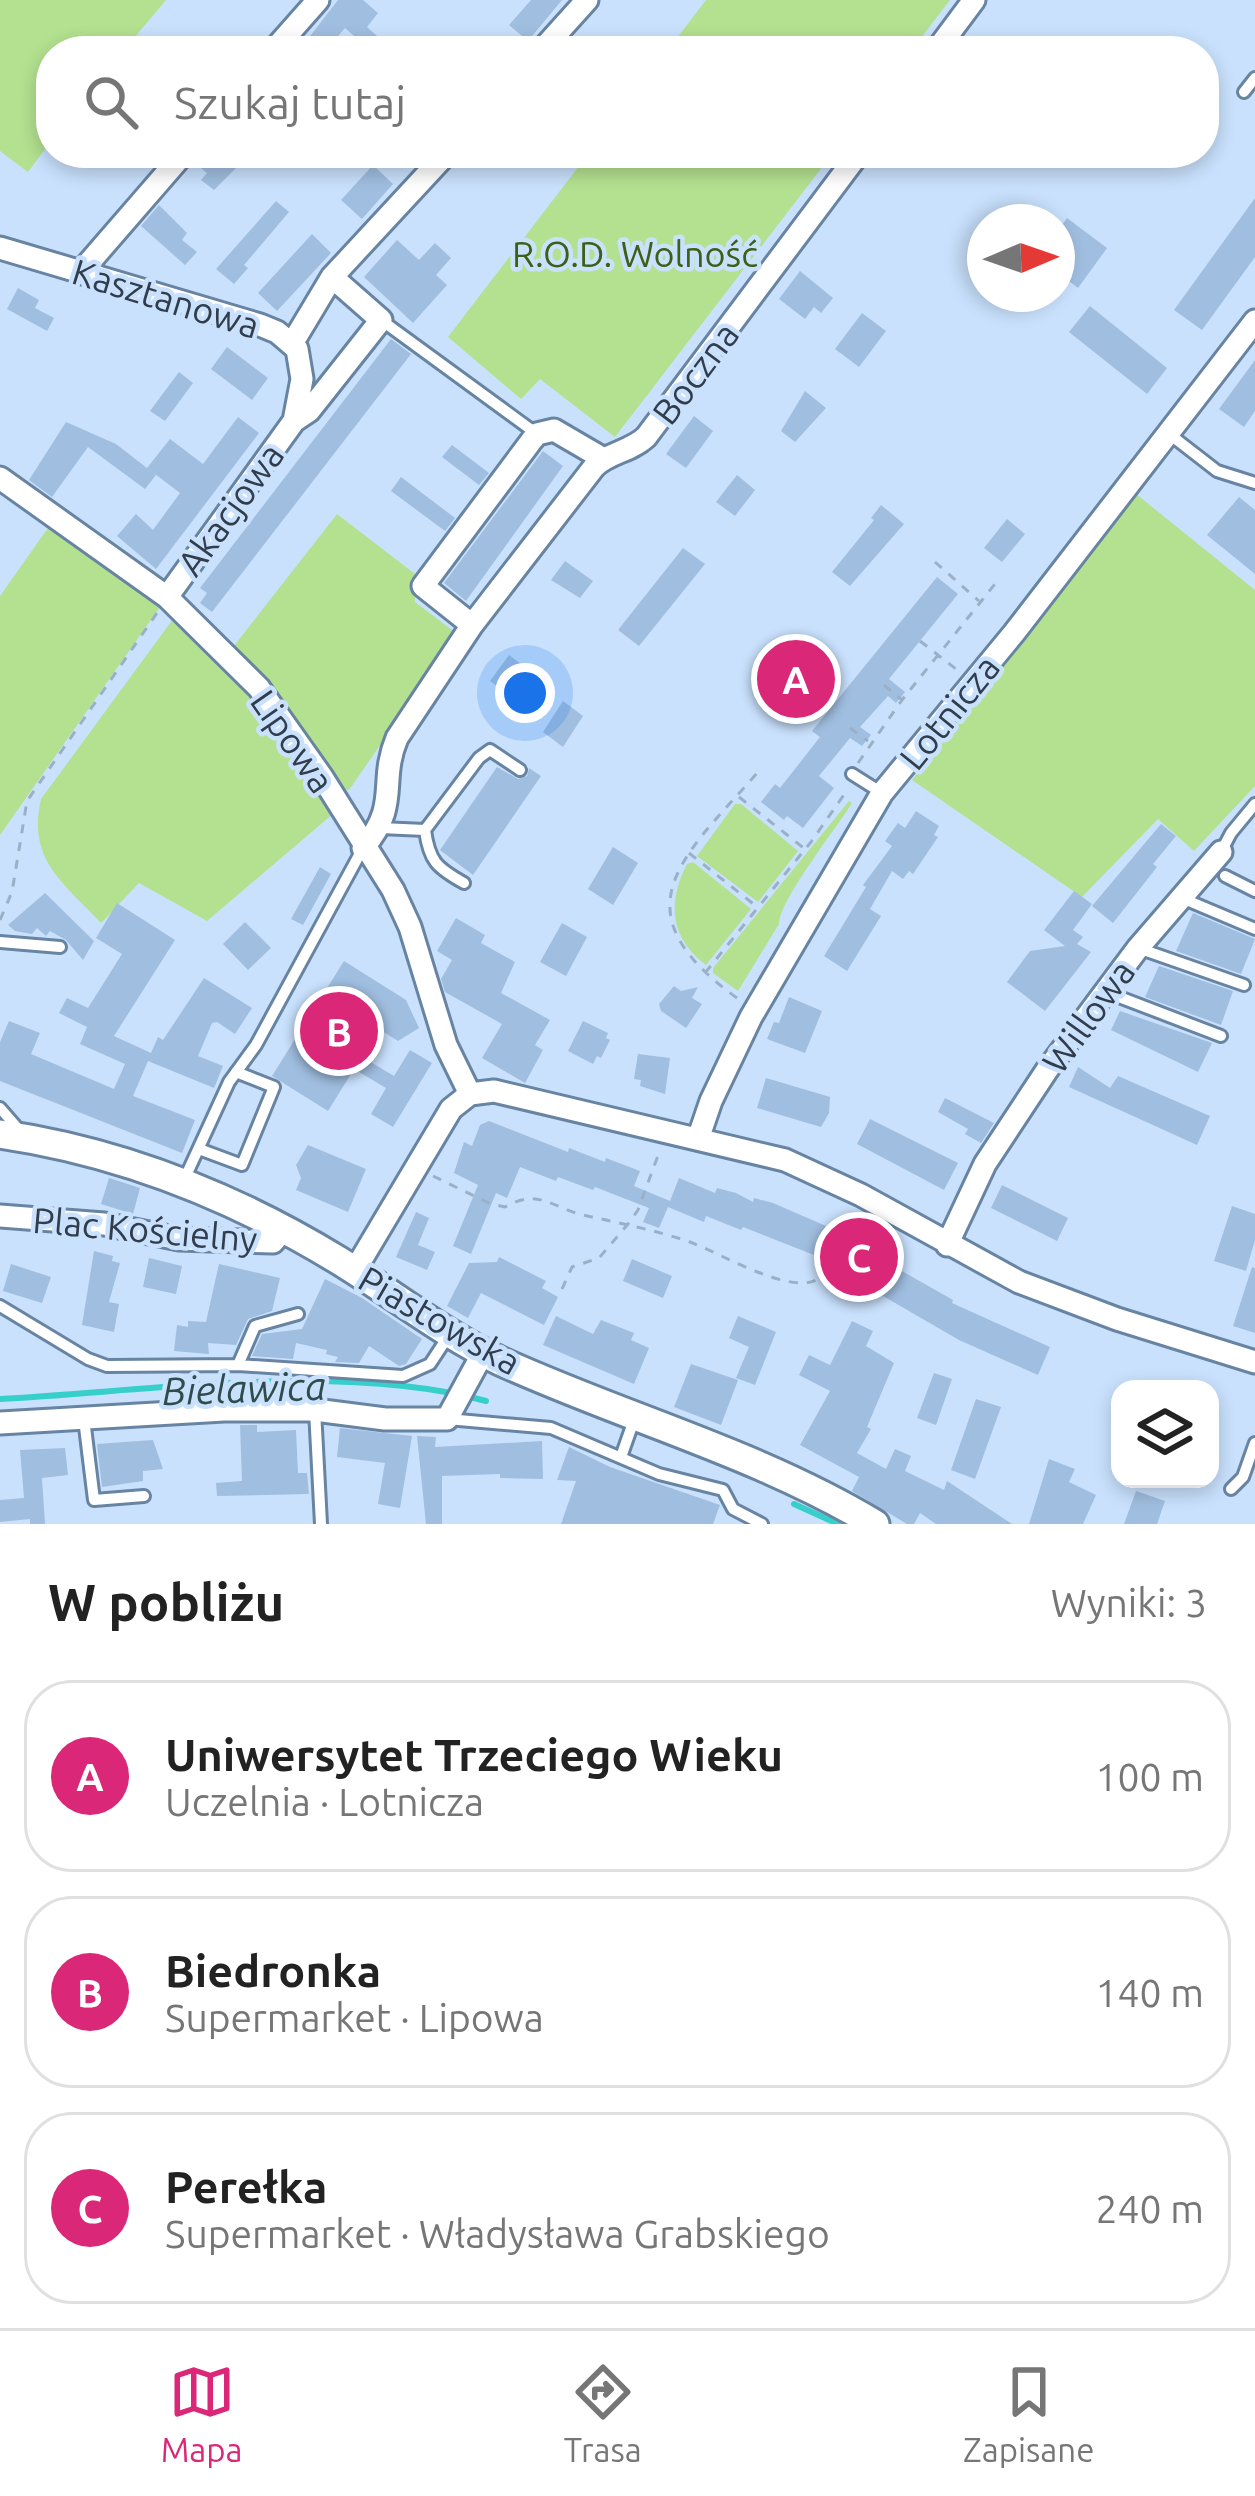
<!DOCTYPE html>
<html lang="pl">
<meta charset="utf-8">
<style>
:root{--surface:#fff;--page:#f6f6f6;--text:#222;--muted:#767676;--line:#e0e0e0;--accent:#db2777}
body{margin:0;font-family:Ubuntu,sans-serif;background:var(--page);color:var(--text)}
.controls{position:absolute;right:36px;bottom:36px;display:grid;overflow:hidden;border-radius:24px;box-shadow:0 6px 18px #0003}
.controls button{width:108px;height:108px;display:grid;place-items:center;padding:0;border:0;border-bottom:3px solid var(--line);background:var(--surface);color:var(--text);font:60px sans-serif}
.compass{position:absolute;left:967px;top:204px;width:108px;height:108px;border-radius:50%;background:var(--surface);box-shadow:0 6px 18px #0003;rotate:88deg}
.you{position:absolute;left:525px;top:693px;width:42px;height:42px;margin:-30px;border:9px solid #fff;border-radius:50%;background:#1a73e8;box-shadow:0 0 0 18px #1a73e833}
.badge{display:grid;place-items:center;width:78px;height:78px;border-radius:50%;background:var(--accent);color:#fff;font-size:39px;font-weight:700}
.pin{position:absolute;translate:-50% -50%;border:6px solid #fff;box-shadow:0 3px 12px #0006}
.list{margin:0;padding:0;list-style:none}
h2{display:flex;justify-content:space-between;align-items:center;height:156px;margin:0;padding:0 48px;font-size:51px}
h2 small{font-size:39px;font-weight:400;color:var(--muted)}
.list li{display:grid;grid-template-columns:78px 1fr auto;gap:36px;align-items:center;box-sizing:border-box;height:192px;margin:0 24px 24px;padding:0 24px;border:3px solid var(--line);border-radius:48px}
.list b{display:block;font-size:45px;white-space:nowrap}
.list p{margin:0;font-size:39px;white-space:nowrap;color:var(--muted)}
.list em{font-size:39px;font-style:normal;color:var(--muted)}
.icon{flex:none;width:66px;height:66px;fill:none;stroke:currentColor;stroke-width:2;stroke-linecap:round;stroke-linejoin:round}
.map{position:relative;flex:none;width:1255px;height:1524px;overflow:hidden}
.search{position:absolute;background:var(--surface);box-shadow:0 6px 18px #0003;left:36px;right:36px;top:36px;height:132px;display:flex;align-items:center;gap:30px;box-sizing:border-box;padding:0 42px;border-radius:48px;color:var(--muted);font-size:45px}
.sheet{height:804px;background:var(--surface)}
nav{display:flex;justify-content:space-around;align-items:center;box-sizing:border-box;height:168px;border-top:3px solid var(--line);background:var(--surface);font-size:33px;color:var(--muted)}
nav a{display:grid;justify-items:center;gap:6px}
nav .on{color:var(--accent)}
.map>svg:first-child{display:block}
</style>
<div class="map">
<svg width="1255" height="1524" viewBox="0 0 1255 1524">
<rect width="100%" height="100%" fill="#c9e1fd"/>
<path fill="#b3e18f" d="M0,0H166L123,51H51V141L28,172L0,151Z
M706,0H950L911,51H667Z
M589,153H833L615,437L540,379L521,399L448,337Z
M1136,494L1255,590V786L1194,851L1158,819L1082,897L912,780Z
M337,514L415,574V602L452,630L451,643L349,790L343,789L234,646Z
M50,525L162,604L0,835V596Z
M176,615L248,689L334,813L207,921L139,883L101,923C63,882 27,860 41,799Z
M849,801L852,803C836,829 780,899 779,924L738,991L713,973V968Z
M735,804H741L798,851L758,902L697,856Z
M693,862L751,909L706,965C670,938 667,903 687,864Z"/>
<g fill="none" stroke-linecap="round" stroke-linejoin="round">
<path stroke="#37cfca" stroke-width="6" d="M0,1399C151,1391 340,1362 486,1401
M794,1504L838,1524"/>
</g>
<path fill="#a0bee0" d="M338,0H363L378,13L367,27L394,51H371L345,28L325,51L307,40Z
M531,0H562L528,41L509,25Z
M206,153H235L237,167L214,190L201,180L207,173L196,164Z
M373,165L393,184L362,219L341,200Z
M1255,198V257L1202,330L1174,310Z
M276,201L289,212L244,265L248,268L234,284L216,269Z
M159,205L187,233L182,240L197,252L185,265L141,226Z
M1067,218L1107,248L1078,288L1057,272V232Z
M312,234L331,253L277,311L258,293Z
M397,240L419,260L435,243L451,258L436,275L447,285L413,323L364,277Z
M800,271L833,298L821,313L814,307L805,319L779,299Z
M18,288L39,300L35,308L54,318L47,331L7,309Z
M1090,306L1167,368L1147,394L1069,332Z
M862,313L886,331L859,367L835,349Z
M391,339L411,354L212,612L200,603L207,593L200,588Z
M227,347L268,378L252,400L211,369Z
M1255,360V411L1244,427L1219,409Z
M179,372L193,383L165,421L150,411Z
M805,391L826,408L795,442L781,431Z
M694,416L713,431L686,468L666,454Z
M238,417L259,433L156,569L117,536L136,514L153,530L180,493L147,468L170,439L203,464Z
M66,422L116,444L156,475L145,489L88,447L52,497L29,480Z
M452,445L489,473L479,485L442,457Z
M543,451L563,466L466,601L444,583Z
M737,475L755,490L735,516L716,502Z
M401,477L455,518L445,531L391,491Z
M1239,497L1255,510V574L1207,535Z
M881,505L904,524L850,586L832,572L874,520L871,518Z
M1007,519L1025,534L1002,562L984,548Z
M683,548L705,564L639,646L618,630Z
M565,561L593,581L580,598L551,580Z
M937,577L958,594L889,679L905,692L896,703L888,696L860,727L871,735L862,746L850,738L819,776L834,788L803,828L787,816L784,820L761,802L775,784L780,788L820,737L812,731Z
M509,655L536,675L523,693L515,687L509,695L490,681Z
M563,701L583,716L563,747L543,732Z
M497,767L518,779L527,776L529,768L541,776L473,875L440,850Z
M916,811L939,826L934,835L938,837L913,874L909,871L903,879L892,871L870,909L881,916L847,971L824,956L866,887L863,885L892,846L885,841L898,823L905,828Z
M1161,824L1176,836L1153,864L1157,867L1113,923L1092,906Z
M613,847L638,863L613,905L588,889Z
M320,867L331,874L303,925L291,919Z
M1074,891L1092,904L1073,930L1083,937L1077,944L1091,952L1045,1011L1007,982L1030,951L1065,946L1044,930Z
M45,893L94,941L83,960L66,940L50,931L46,936L37,928L32,934L15,931L8,925Z
M117,903L175,940L114,1036L151,1053L158,1037L163,1040L204,978L252,1008L235,1034L217,1022L212,1023L198,1056L223,1066L214,1088L148,1061L133,1096L195,1120L182,1153L0,1081V1042L9,1021L40,1033L31,1054L114,1089L125,1064L80,1044L87,1027L59,1013L67,998L88,1008L122,954L96,938Z
M1193,913L1255,939L1241,974L1176,951Z
M456,918L485,935L481,943L515,962L501,993L550,1020L535,1045L543,1050L525,1083L482,1058L502,1024L445,992L441,979L452,960L437,951Z
M245,922L271,948L248,970L223,944Z
M562,923L587,937L566,976L540,962Z
M344,961L406,1000L419,1028L398,1041L379,1029L362,1057L394,1076L410,1050L432,1063L393,1127L371,1114L386,1088L354,1069L328,1111L272,1076Z
M1159,966L1233,991L1221,1025L1145,997Z
M674,986L681,991L698,987L692,998L702,1004L686,1028L661,1011L659,1004Z
M789,997L822,1011L805,1053L767,1039L774,1022L779,1023Z
M1120,1011L1212,1043L1198,1072L1111,1030Z
M583,1021L608,1033L606,1038L610,1040L601,1058L597,1056L593,1064L568,1051Z
M638,1054L670,1058L665,1094L640,1086L641,1080L634,1079Z
M1078,1067L1110,1088L1118,1076L1210,1116L1197,1145L1069,1087Z
M766,1078L830,1097L829,1113L821,1127L757,1108Z
M945,1098L994,1123L981,1143L965,1134L968,1129L938,1112Z
M870,1119L958,1163L944,1190L857,1144Z
M489,1121L568,1152L569,1148L605,1162L606,1158L640,1171L634,1186L670,1201L679,1178L715,1193L717,1188L736,1193L753,1202L754,1198L773,1203L826,1226L814,1255L743,1227L741,1230L706,1216L704,1222L668,1207L659,1228L643,1222L649,1208L595,1187L593,1190L558,1177L556,1181L520,1167L507,1198L496,1193L471,1254L453,1246L478,1185L454,1173L464,1142L472,1146L480,1125Z
M308,1145L366,1169L348,1212L296,1190L301,1178L296,1165Z
M109,1178L140,1188L133,1214L101,1204Z
M1002,1185L1068,1218L1057,1241L991,1208Z
M1232,1206L1255,1214V1240L1246,1271L1214,1261Z
M416,1212L429,1218L418,1245L435,1252L427,1270L396,1257Z
M94,1251L113,1256L112,1261L120,1263L109,1302L119,1304L114,1332L82,1325Z
M499,1257L546,1281L542,1288L558,1297L544,1325L481,1293L468,1318L447,1306L469,1263L497,1262Z
M149,1258L182,1266L176,1294L143,1287Z
M879,1258L953,1300L952,1303L1050,1347L1038,1375L959,1340L864,1285Z
M632,1259L672,1276L663,1298L623,1281Z
M11,1264L51,1277L42,1303L3,1291Z
M219,1264L280,1278L272,1311L248,1319L236,1345L208,1343L209,1354L174,1351L177,1325L188,1327V1321L206,1322Z
M1252,1267L1255,1268V1333L1233,1326Z
M325,1279L362,1298L422,1339L406,1364L399,1366L369,1346L359,1363L335,1362L338,1357L326,1354L327,1350L296,1343L293,1359L252,1356L262,1334L302,1329Z
M556,1316L593,1334L601,1320L634,1333L631,1340L649,1348L634,1384L543,1345Z
M738,1316L776,1332L755,1385L736,1378L749,1347L729,1338Z
M852,1321L873,1331L866,1346L894,1363L867,1427L871,1429L857,1453L886,1469L895,1449L911,1456L905,1471L944,1490L947,1481L1012,1524H936L920,1513L914,1524H907L852,1491L859,1477L800,1445L830,1391L799,1375L809,1355L830,1365Z
M691,1364L738,1380L721,1425L674,1407Z
M934,1373L952,1379L936,1425L917,1418Z
M976,1399L1001,1407L975,1479L951,1470Z
M240,1425H257V1432L296,1430L298,1473H307L309,1494L217,1496L216,1483L242,1481Z
M340,1428L412,1436L400,1508L378,1504L385,1463L337,1457Z
M417,1436L436,1437L435,1447L542,1441L543,1479L500,1478V1474L442,1476V1524H426Z
M153,1440L163,1469L143,1471V1481L102,1487L97,1444Z
M569,1447L610,1467L720,1505L713,1524H561L576,1481L557,1480Z
M65,1448L68,1475L42,1478L45,1524H30V1519L0,1522V1500L24,1498L20,1450Z
M1049,1459L1075,1469L1069,1482L1096,1495L1083,1524H1029Z
M1136,1491L1165,1501L1157,1524H1124Z"/>
<g fill="none" stroke-linecap="round" stroke-linejoin="round">
<defs>
<path id="service" d="M1244,92L1255,78
M381,320L537,434
M1168,433L1217,471L1255,483
M852,774L882,793
M380,828L425,830C429,861 437,868 464,883
M425,830L479,758L490,750L520,770
M1221,852L1231,833L1255,804
M1225,876L1255,891
M1184,899L1255,929
M0,942L60,947
M1138,948L1244,985
M1106,992L1221,1036
M0,1108L20,1131
M199,1149L242,1165L274,1087L236,1072
M184,1180L229,1082L256,1045L363,848
M0,1306L88,1359L107,1366L238,1365L255,1326L298,1314
M238,1365L403,1376L430,1364L449,1335
M315,1410L321,1524
M84,1419L94,1500L144,1496
M447,1419L551,1428L659,1474L723,1490L733,1509L762,1524
M621,1457L634,1420
M1231,1489L1243,1477L1255,1443"/>
<path id="minor" d="M273,51L318,0
M541,51L587,0
M936,51L974,0
M0,248L260,325L277,332L297,349L302,379L294,421L167,597
M80,273L184,153
M293,342L332,277L447,153
M294,421L309,411L381,320L332,277
M0,478L167,597L259,688L322,777L393,890L410,927L446,1045L470,1094
M472,625L423,586L532,440L537,434L554,430L602,458
M363,848C401,804 378,783 397,738L472,625L594,467C609,452 630,452 646,437L859,153
M698,1139L711,1101L751,1017L882,793L1014,633L1255,321
M0,1216L104,1224L179,1239L273,1242L284,1229
M947,1245L985,1164L1047,1070L1138,948L1221,852
M355,1270L451,1109L470,1094L494,1091L785,1160L861,1195L1019,1282L1117,1319L1255,1362
M0,1423L224,1410H315L385,1419H447L483,1353"/>
<path id="secondary" d="M0,1134C123,1152 233,1196 338,1260C392,1293 443,1334 500,1361C625,1418 757,1453 875,1524"/>
</defs>
<use href="#service" stroke="#6884a3" stroke-width="16"/>
<use href="#minor" stroke="#6884a3" stroke-width="27"/>
<use href="#secondary" stroke="#6884a3" stroke-width="33"/>
<path stroke="#9bb0c7" stroke-width="3" stroke-dasharray="9 9" stroke-linecap="butt" d="M935,562L979,601
M920,641L956,669
M884,685L901,699
M850,728L868,741
M858,763L902,700L995,584
M739,797L805,849
M689,853L756,906
M0,920L12,892L27,801L157,613
M705,973L811,842L848,789
M737,998C615,910 682,858 759,771
M433,1176L491,1204L505,1207C538,1188 551,1207 583,1215C619,1223 655,1230 690,1242C721,1254 770,1283 802,1283C828,1283 834,1258 851,1245H861V1227
M862,1245L869,1249L882,1241
M562,1289L572,1267L599,1258L628,1224L638,1210L660,1150"/>
<use href="#service" stroke="#fff" stroke-width="10"/>
<use href="#minor" stroke="#fff" stroke-width="21"/>
<use href="#secondary" stroke="#fff" stroke-width="27"/>
</g>
<g text-anchor="middle" dominant-baseline="central" stroke-width="9" stroke-linejoin="round" paint-order="stroke">
<g font-size="36" fill="#3c6015" stroke="#c9e1fd">
<text x="635" y="253">R.O.D. Wolność</text>
</g>
<g font-size="36" fill="#313d4b" stroke="#c9e1fd">
<text transform="translate(166 298) rotate(17)">Kasztanowa</text>
<text transform="translate(695 373) rotate(-53)">Boczna</text>
<text transform="translate(230 509) rotate(-54)">Akacjowa</text>
<text transform="translate(949 712) rotate(-51)">Lotnicza</text>
<text transform="translate(293 741) rotate(55)">Lipowa</text>
<text transform="translate(1088 1016) rotate(-54)">Willowa</text>
<text transform="translate(145 1229) rotate(5)">Plac Kościelny</text>
<text transform="translate(440 1320) rotate(30)">Piastowska</text>
</g>
<g font-size="39" font-style="italic" fill="#2d4c4b" stroke="#c9e1fd">
<text transform="translate(244 1388) rotate(-2)">Bielawica</text>
</g>
</g>
</svg>
<div class="controls">
<button><svg class="icon" aria-label="layers" viewBox="0 0 24 24"><path d="M12 4l9 5-9 5-9-5zM3 14l9 5 9-5"/></svg></button>
</div>
<svg class="compass" viewBox="-18 -18 36 36"><path d="M0-13l5 13h-10z" fill="#e53935"/><path d="M0 13l5-13h-10z" fill="#767676"/></svg>
<div class="you"></div>
<div class="pin badge" style="left:796px;top:679px">A</div>
<div class="pin badge" style="left:339px;top:1031px">B</div>
<div class="pin badge" style="left:859px;top:1257px">C</div>
<div class="search"><svg class="icon" aria-label="search" viewBox="0 0 24 24"><circle cx="10" cy="10" r="6"/><path d="M15 15l6 6"/></svg>Szukaj tutaj</div>
</div>
<section class="sheet">
<h2>W pobliżu<small>Wyniki: 3</small></h2>
<ul class="list">
<li><span class="badge">A</span><div><b>Uniwersytet Trzeciego Wieku</b><p>Uczelnia · Lotnicza</p></div><em>100 m</em></li>
<li><span class="badge">B</span><div><b>Biedronka</b><p>Supermarket · Lipowa</p></div><em>140 m</em></li>
<li><span class="badge">C</span><div><b>Perełka</b><p>Supermarket · Władysława Grabskiego</p></div><em>240 m</em></li>
</ul>
</section>
<nav>
<a class="on"><svg class="icon" aria-label="map" viewBox="0 0 24 24"><path d="M3 6l6-2 6 2 6-2v14l-6 2-6-2-6 2zM9 4v14M15 6v14"/></svg>Mapa</a>
<a><svg class="icon" aria-label="directions" viewBox="0 0 24 24"><path d="M12 3l9 9-9 9-9-9zM9 14v-3h6M13 9l2 2-2 2"/></svg>Trasa</a>
<a><svg class="icon" aria-label="saved" viewBox="0 0 24 24"><path d="M7 4h10v16l-5-4-5 4z"/></svg>Zapisane</a>
</nav>
